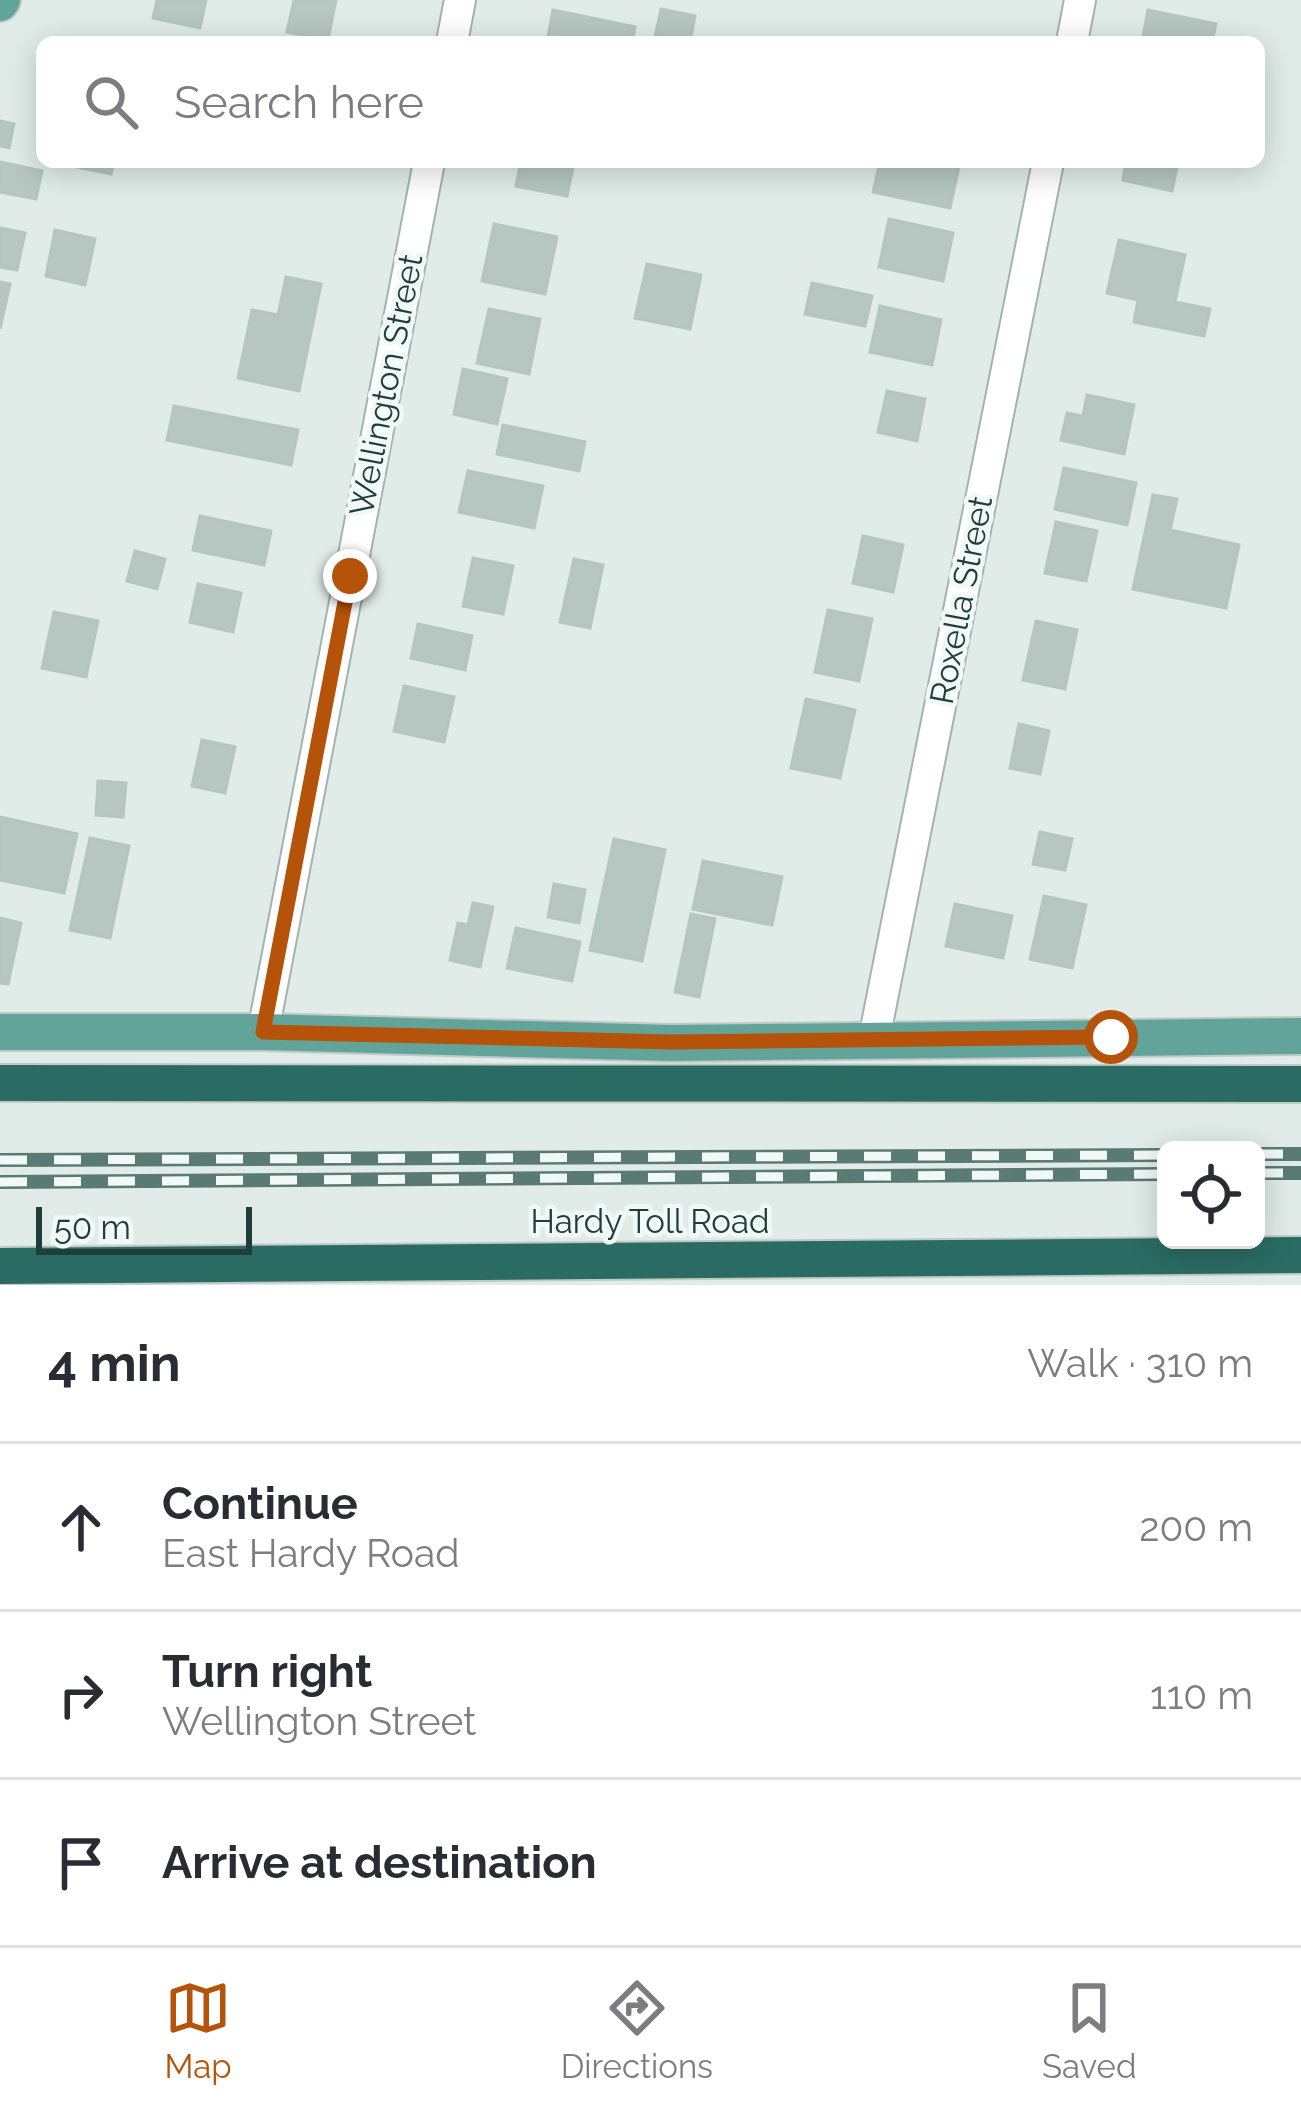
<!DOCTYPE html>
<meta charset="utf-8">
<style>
:root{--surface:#fff;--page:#f2f2f3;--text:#2b2b33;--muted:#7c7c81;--line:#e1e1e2;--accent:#b45309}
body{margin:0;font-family:Raleway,sans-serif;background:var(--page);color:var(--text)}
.controls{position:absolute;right:36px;bottom:36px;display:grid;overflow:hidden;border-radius:18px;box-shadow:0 6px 30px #0003}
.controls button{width:108px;height:108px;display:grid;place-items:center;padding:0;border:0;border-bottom:3px solid var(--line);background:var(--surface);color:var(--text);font:60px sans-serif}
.scale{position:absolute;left:36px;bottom:30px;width:216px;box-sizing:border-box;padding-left:12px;border:6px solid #203e39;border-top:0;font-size:33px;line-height:42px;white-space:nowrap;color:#203e39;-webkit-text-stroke:9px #f1f9f6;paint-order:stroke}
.stop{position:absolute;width:36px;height:36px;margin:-27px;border:9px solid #b45309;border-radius:50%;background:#fff}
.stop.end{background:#b45309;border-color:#fff;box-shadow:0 3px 12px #0008}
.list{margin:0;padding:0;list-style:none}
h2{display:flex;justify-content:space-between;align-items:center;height:156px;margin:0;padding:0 48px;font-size:51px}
h2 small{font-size:39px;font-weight:400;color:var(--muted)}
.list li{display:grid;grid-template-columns:78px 1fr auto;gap:36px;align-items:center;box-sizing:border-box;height:168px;padding:0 48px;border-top:3px solid var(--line)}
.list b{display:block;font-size:45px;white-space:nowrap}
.list p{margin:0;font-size:39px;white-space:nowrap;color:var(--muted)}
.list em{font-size:39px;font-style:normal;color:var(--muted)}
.icon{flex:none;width:66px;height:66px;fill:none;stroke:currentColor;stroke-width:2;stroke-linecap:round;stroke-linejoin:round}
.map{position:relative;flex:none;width:1301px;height:1285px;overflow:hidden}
.search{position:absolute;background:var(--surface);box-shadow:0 6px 30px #0003;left:36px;right:36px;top:36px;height:132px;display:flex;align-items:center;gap:30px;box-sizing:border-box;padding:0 42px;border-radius:18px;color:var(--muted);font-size:45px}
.sheet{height:660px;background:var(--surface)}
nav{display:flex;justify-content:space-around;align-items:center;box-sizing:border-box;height:168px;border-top:3px solid var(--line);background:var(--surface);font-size:33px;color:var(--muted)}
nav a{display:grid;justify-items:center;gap:6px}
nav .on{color:var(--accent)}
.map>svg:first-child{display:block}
</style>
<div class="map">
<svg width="1301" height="1285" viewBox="0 0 1301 1285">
<rect width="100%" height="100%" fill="#e1ece8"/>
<path fill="#b6c7c1" stroke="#b3c6c0" stroke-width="3" d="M157,0H206L200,28L153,18Z
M294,0H336L328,40L287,32Z
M661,9L695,16L690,42H654Z
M553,10L635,27L632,42H547Z
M1148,10L1216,24L1212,42H1142Z
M0,121L14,124L9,148L0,146Z
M0,162L42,171L36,199L0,192Z
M53,162H114L111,174Z
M521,162H574L567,196L516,186Z
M880,162H960L950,208L873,192Z
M1126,162H1178L1172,191L1123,180Z
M889,219L953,233L943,281L879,267Z
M494,224L557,237L545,294L482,281Z
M0,228L25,233L17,270L0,267Z
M55,230L95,239L85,285L46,276Z
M1119,240L1185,255L1175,302L1210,309L1204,336L1134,322L1138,300L1107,293Z
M647,264L701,275L690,329L635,318Z
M286,277L321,284L299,391L238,378L252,310L278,315Z
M0,282L10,284L0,329Z
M812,283L872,296L865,326L805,314Z
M880,306L941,320L932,365L870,352Z
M489,309L540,319L529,374L477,363Z
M463,369L507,379L497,424L454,414Z
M887,391L925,399L917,441L878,432Z
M1087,395L1134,405L1124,454L1061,440L1067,413L1083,416Z
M174,406L298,430L291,465L167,440Z
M503,425L585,442L579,471L497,454Z
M1064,468L1136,483L1127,525L1055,509Z
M468,471L543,486L534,528L459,512Z
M1153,495L1177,499L1170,530L1239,545L1226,608L1133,589Z
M200,516L271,531L264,565L193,550Z
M1056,522L1097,531L1086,581L1045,573Z
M863,536L903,545L893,592L853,583Z
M135,551L165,559L157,589L127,581Z
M473,558L513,566L503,614L463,606Z
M574,559L603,565L590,628L560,622Z
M198,584L241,593L233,632L190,622Z
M828,610L872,619L859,681L815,672Z
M54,612L98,621L86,677L42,668Z
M1036,621L1077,630L1065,689L1023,680Z
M418,624L472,636L465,670L411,658Z
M404,686L454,697L444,742L394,731Z
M806,699L855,710L840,778L791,768Z
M1019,724L1049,731L1040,774L1010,768Z
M202,740L235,747L225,793L192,786Z
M98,781L126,783L123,817L96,815Z
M0,817L77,834L64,893L0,880Z
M1040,832L1072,839L1065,870L1033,864Z
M90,838L129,846L110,938L70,930Z
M614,839L665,850L642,961L590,950Z
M703,861L782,877L772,925L693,909Z
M554,884L585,890L579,923L548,917Z
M1044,896L1086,905L1072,968L1030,959Z
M473,903L493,907L480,967L450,960L458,923L468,925Z
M955,904L1012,916L1003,958L946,946Z
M691,914L715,919L699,997L675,992Z
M0,918L21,923L8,984L0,983Z
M516,928L580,942L572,981L507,968Z"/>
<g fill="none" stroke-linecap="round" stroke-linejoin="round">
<defs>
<path id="minor" d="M452,42L460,0
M1072,42L1080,0
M263,1032L429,162
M874,1039L1048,162"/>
<path id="major" d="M0,3L2,0
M0,1032H263L670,1043L1301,1036"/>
<path id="highway" d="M0,1083L1301,1084
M0,1266L1301,1255"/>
</defs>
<use href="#minor" stroke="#a3b4b0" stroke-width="34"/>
<use href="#major" stroke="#c1c9c8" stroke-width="40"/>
<use href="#highway" stroke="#c1c9c8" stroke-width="40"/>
<use href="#minor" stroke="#fff" stroke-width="30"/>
<use href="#major" stroke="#62a49a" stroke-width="36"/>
<use href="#highway" stroke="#2a6c64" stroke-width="36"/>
<defs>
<path id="rail" d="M1256,1154H1301
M0,1160L1166,1155
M1256,1173H1301
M0,1182L1166,1174"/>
</defs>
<use href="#rail" stroke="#5a7a74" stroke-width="14"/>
<use href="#rail" stroke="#f1f9f6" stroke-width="9" stroke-dasharray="27" stroke-linecap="butt"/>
</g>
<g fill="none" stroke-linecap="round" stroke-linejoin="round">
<path stroke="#b45309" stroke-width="15" d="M350,576L263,1032L670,1042L1111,1037"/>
</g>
<g text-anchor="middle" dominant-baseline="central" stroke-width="9" stroke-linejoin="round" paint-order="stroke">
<g font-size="33" fill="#203e39" stroke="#f1f9f6">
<text transform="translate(386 385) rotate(-79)">Wellington Street</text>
<text transform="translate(961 600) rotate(-79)">Roxella Street</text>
<text x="650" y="1221">Hardy Toll Road</text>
</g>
</g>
</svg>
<div class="controls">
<button><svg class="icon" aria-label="locate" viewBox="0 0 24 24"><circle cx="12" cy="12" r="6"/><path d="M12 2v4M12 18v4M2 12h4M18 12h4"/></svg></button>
</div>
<div class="scale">50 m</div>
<div class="stop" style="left:1111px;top:1037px"></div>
<div class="stop end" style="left:350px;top:576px"></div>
<div class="search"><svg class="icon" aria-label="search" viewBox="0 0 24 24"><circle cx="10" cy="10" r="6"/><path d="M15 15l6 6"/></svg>Search here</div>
</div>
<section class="sheet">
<h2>4 min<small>Walk · 310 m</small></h2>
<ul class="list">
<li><svg class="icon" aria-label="ahead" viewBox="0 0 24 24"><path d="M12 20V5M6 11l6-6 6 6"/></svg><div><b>Continue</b><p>East Hardy Road</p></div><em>200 m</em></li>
<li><svg class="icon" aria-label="right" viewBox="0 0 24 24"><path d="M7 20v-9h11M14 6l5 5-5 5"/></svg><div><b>Turn right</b><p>Wellington Street</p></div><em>110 m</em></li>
<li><svg class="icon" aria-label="arrive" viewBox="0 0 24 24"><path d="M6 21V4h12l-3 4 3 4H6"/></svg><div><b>Arrive at destination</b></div></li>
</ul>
</section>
<nav>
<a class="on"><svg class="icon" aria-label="map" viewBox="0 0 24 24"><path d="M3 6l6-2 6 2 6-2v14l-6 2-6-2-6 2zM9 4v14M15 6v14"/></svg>Map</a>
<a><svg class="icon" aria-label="directions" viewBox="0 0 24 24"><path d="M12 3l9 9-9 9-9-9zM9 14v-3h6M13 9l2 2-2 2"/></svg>Directions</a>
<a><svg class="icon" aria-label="saved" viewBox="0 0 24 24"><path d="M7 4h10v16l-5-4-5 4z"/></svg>Saved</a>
</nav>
